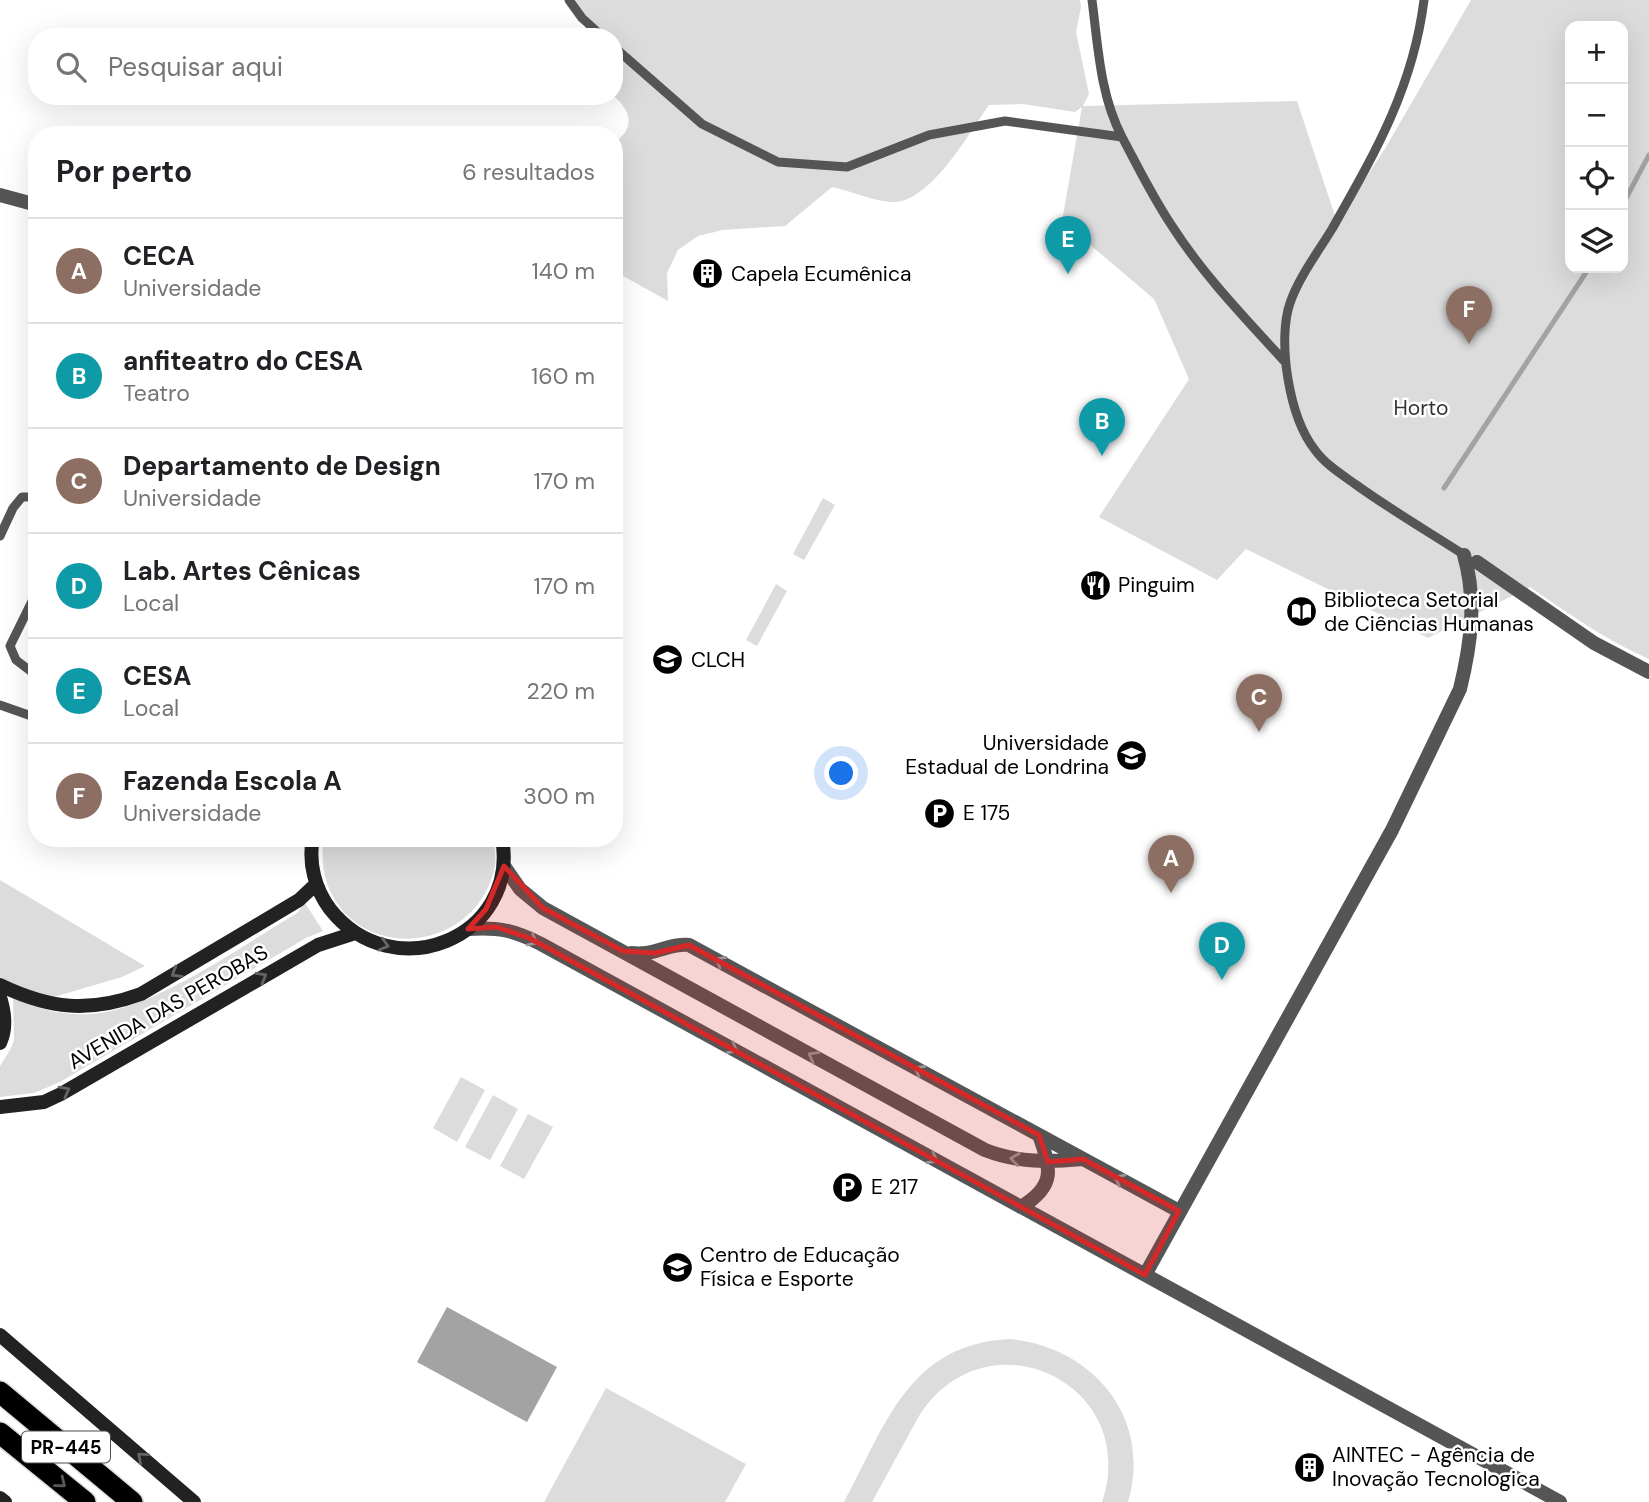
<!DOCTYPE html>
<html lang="pt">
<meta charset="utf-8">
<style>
:root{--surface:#fff;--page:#f2f2f2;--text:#202124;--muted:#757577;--line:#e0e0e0;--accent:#1a73e8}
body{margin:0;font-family:"DM Sans",sans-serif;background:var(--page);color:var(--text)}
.controls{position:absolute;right:21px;top:21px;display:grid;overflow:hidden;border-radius:14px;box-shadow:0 7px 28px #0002}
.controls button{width:63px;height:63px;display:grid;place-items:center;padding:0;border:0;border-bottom:2px solid var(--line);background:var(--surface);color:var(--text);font:35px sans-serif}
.you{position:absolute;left:842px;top:774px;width:24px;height:24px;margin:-18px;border:5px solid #fff;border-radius:50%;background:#1a73e8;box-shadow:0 0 0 10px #1a73e833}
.badge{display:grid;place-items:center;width:46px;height:46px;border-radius:50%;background:var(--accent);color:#fff;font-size:23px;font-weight:700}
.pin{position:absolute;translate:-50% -58px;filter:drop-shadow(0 2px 4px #0008)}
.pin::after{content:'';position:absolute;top:37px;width:24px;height:21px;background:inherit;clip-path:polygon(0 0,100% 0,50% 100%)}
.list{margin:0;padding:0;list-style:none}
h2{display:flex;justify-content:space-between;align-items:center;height:91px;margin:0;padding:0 28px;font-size:30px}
h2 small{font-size:23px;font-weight:400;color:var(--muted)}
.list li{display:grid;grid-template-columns:46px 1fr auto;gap:21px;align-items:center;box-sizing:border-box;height:105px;padding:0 28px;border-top:2px solid var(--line)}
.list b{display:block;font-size:26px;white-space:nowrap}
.list p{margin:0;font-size:23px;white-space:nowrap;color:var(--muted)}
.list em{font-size:23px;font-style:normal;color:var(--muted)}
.icon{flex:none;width:38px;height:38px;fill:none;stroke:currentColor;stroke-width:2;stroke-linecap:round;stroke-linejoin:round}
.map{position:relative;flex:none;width:1649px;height:1502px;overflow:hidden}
.search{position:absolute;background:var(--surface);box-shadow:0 7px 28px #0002;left:28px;top:28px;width:595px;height:77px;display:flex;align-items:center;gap:18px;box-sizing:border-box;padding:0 24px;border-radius:28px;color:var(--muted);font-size:26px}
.panel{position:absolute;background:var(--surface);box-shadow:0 7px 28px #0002;left:28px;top:126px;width:595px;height:721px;border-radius:28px}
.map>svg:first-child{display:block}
</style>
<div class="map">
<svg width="1649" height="1502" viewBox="0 0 1649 1502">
<rect width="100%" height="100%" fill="#fff"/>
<path fill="#dcdcdc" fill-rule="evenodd" d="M574,0H1080L1081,7L1076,32L1089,94L1083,106L1297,101L1337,222L1386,147L1471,0H1649V659C1605,640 1568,613 1530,587L1428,638L1246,549L1217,580L1099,517L1189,379L1154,299L1062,221L1082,107L1075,112L1023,104L989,105C969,133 929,206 890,202C871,200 851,191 832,187L785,226L723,230L698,236L678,250L667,273L668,301L614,271V143C636,127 631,112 614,96V37H597ZM1570,26H1623V268H1570Z
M823,498L835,505L804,560L793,554Z
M776,584L787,591L757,646L746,640Z
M323,838H494C494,847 496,857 495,865C493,879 486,893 478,904C437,956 352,949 328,886C322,870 322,855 323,838Z
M0,880L145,966L122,977L40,1001L0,977Z
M305,903L323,931L306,938L60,1082L34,1093L0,1097V1066L10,1050L14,1040L13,997C38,1009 63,1016 91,1014C153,1010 243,945 297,913Z
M461,1077L485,1090L457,1142L433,1128Z
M493,1095L518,1109L490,1160L465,1147Z
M528,1114L553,1127L524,1179L500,1166Z
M1010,1339C1093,1347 1153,1418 1128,1502H1102C1142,1383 986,1310 919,1416L872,1502H844C886,1425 908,1344 1010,1339Z
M606,1388L746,1464L725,1502H544Z"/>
<path fill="#a3a3a3" d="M447,1307L557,1367L527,1422L417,1362Z"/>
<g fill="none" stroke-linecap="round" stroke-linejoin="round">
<path stroke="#a3a3a3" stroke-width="5" d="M1623,204L1649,155
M1444,488L1589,268"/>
<defs>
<path id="highway" d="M0,1392L132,1502
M0,1433L85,1502"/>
</defs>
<use href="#highway" stroke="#dbdbdb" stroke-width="24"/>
<path stroke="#555" stroke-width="9" d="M569,0L582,18L603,37
M1092,0C1098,46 1100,95 1122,137C1138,167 1153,198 1172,226C1204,276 1246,319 1286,363
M1424,0C1413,88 1375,153 1332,229C1318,252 1299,277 1290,303C1277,341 1289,417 1315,450C1325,464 1341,474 1355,484C1391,510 1429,532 1466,556
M614,47L702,124L778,162L847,167L929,135L1005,121L1122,137
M0,536L13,508L22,497H37
M37,591L10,646L16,660L37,676
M0,705L37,718"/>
<path stroke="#555" stroke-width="14" d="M0,195L37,205
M1477,562L1594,643L1649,672
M504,866L520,889L543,908L985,1150C1018,1163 1049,1162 1083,1159
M468,929C499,927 513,930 541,944L1560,1502
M631,953C656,956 667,943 689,945L1179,1211
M1021,1207C1056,1186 1051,1169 1039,1135
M1145,1275L1392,830L1460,689C1471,644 1477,600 1464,555"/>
<path stroke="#222" stroke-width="14" d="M313,838C308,863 315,889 330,909C393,989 520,938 502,838
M0,985C50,1009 89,1013 141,994L299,900L316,884
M0,997C5,1013 7,1028 0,1043
M0,1107L44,1102L61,1094L318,945L355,933
M0,1335L194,1502
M0,1498L5,1502"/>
<use href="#highway" stroke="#000" stroke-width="21"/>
</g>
<defs><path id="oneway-chevron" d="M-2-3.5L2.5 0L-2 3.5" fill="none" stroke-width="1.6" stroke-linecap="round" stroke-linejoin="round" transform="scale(1.75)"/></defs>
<g stroke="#999">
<use href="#oneway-chevron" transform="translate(533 941) rotate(26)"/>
<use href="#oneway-chevron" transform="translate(720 961) rotate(-151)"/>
<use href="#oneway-chevron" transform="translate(733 1049) rotate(29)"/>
<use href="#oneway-chevron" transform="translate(813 1056) rotate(-151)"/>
<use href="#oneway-chevron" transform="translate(919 1070) rotate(-151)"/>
<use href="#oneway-chevron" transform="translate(933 1159) rotate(29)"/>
<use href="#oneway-chevron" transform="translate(1015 1159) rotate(-172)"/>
<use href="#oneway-chevron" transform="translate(1119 1179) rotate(-152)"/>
</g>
<g stroke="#646464">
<use href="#oneway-chevron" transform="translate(384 945) rotate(15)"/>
<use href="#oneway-chevron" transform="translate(176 973) rotate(149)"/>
<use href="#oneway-chevron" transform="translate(262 977) rotate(-30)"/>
<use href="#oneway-chevron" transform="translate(65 1091) rotate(-28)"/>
<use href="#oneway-chevron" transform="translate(142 1457) rotate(-139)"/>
</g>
<use stroke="#595959" href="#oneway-chevron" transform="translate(61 1483) rotate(39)"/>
<path fill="#d62828" fill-opacity="0.2" stroke="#d62828" stroke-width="5" stroke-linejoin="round" d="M504,866L543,908L623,951L655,953L689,945L1039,1135L1048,1162L1083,1159L1179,1211L1145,1275L529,938L496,927L468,929L486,909Z"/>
<defs>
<symbol id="building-disc" viewBox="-11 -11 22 22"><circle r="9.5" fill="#000" stroke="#fff"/><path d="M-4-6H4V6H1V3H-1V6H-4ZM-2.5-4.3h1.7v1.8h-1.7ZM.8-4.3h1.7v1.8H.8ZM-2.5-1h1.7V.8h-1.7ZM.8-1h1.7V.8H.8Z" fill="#fff"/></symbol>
<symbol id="restaurant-disc" viewBox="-11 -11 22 22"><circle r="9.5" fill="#000" stroke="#fff"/><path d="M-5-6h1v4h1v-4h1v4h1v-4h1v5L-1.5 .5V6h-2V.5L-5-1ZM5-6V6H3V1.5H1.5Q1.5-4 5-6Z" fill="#fff"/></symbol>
<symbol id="library-disc" viewBox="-11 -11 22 22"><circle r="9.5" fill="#000" stroke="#fff"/><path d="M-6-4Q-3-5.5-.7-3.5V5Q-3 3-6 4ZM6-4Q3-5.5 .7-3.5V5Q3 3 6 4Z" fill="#fff"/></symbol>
<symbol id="university-disc" viewBox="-11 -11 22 22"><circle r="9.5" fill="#000" stroke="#fff"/><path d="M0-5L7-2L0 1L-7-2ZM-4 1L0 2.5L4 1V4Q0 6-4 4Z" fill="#fff"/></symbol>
<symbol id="parking-disc" viewBox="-11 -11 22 22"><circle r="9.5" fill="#000" stroke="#fff"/><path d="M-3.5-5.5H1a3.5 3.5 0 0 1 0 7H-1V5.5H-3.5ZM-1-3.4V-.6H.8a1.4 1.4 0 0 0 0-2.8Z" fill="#fff"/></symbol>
</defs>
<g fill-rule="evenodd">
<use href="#building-disc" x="690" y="256" width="35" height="35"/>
<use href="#restaurant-disc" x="1078" y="568" width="35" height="35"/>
<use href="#library-disc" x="1284" y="594" width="35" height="35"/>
<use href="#university-disc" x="650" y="642" width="35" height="35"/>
<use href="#university-disc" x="1114" y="738" width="35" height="35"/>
<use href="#parking-disc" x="922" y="796" width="35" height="35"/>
<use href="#parking-disc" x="830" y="1170" width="35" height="35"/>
<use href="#university-disc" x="660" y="1250" width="35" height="35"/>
<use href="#building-disc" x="1292" y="1450" width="35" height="35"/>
</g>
<g text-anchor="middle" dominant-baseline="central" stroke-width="5" stroke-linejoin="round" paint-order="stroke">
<rect fill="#fff" stroke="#4c4c4c" stroke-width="2" x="22" y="1431.5" width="88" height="31" rx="5"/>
<g font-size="19" font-weight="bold" fill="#000">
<text x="66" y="1447">PR-445</text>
</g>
<g font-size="21" fill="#000" stroke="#fff" text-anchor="start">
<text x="731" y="274">Capela Ecumênica</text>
<text x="1118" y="585">Pinguim</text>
<text x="1324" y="600">Biblioteca Setorial<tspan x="1324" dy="24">de Ciências Humanas</tspan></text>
<text x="691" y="660">CLCH</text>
<text x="1109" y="743" text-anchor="end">Universidade<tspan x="1109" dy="24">Estadual de Londrina</tspan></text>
<text x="963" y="813">E 175</text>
<text x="871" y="1187">E 217</text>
<text x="700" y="1255">Centro de Educação<tspan x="700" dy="24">Física e Esporte</tspan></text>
<text x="1332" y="1455">AINTEC - Agência de<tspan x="1332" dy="24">Inovação Tecnologica</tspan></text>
</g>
<g font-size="21" fill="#333" stroke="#fff">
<text x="1421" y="408">Horto</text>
</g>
<g font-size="21" fill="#000" stroke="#fff">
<text transform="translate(168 1007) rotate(-30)">AVENIDA DAS PEROBAS</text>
</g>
</g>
</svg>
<div class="controls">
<button>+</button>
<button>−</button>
<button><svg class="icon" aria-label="locate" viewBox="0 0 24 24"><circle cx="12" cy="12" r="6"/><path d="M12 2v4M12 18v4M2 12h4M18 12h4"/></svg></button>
<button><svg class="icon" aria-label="layers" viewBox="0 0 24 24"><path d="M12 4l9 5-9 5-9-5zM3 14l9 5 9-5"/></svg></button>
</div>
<div class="you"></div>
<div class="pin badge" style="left:1171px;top:893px;background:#8d6e63">A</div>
<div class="pin badge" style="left:1102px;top:456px;background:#0f9aa8">B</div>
<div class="pin badge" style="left:1259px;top:732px;background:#8d6e63">C</div>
<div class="pin badge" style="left:1222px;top:980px;background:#0f9aa8">D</div>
<div class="pin badge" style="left:1068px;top:274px;background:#0f9aa8">E</div>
<div class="pin badge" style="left:1469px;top:344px;background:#8d6e63">F</div>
<div class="search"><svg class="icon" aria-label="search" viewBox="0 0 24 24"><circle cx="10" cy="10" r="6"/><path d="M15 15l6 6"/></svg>Pesquisar aqui</div>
<section class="panel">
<h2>Por perto<small>6 resultados</small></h2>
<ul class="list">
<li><span class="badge" style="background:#8d6e63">A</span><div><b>CECA</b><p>Universidade</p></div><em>140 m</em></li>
<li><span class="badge" style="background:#0f9aa8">B</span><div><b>anfiteatro do CESA</b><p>Teatro</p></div><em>160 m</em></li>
<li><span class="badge" style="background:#8d6e63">C</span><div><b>Departamento de Design</b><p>Universidade</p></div><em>170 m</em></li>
<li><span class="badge" style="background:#0f9aa8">D</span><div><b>Lab. Artes Cênicas</b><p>Local</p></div><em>170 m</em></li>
<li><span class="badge" style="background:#0f9aa8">E</span><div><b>CESA</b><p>Local</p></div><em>220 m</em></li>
<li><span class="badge" style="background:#8d6e63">F</span><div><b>Fazenda Escola A</b><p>Universidade</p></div><em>300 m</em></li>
</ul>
</section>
</div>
